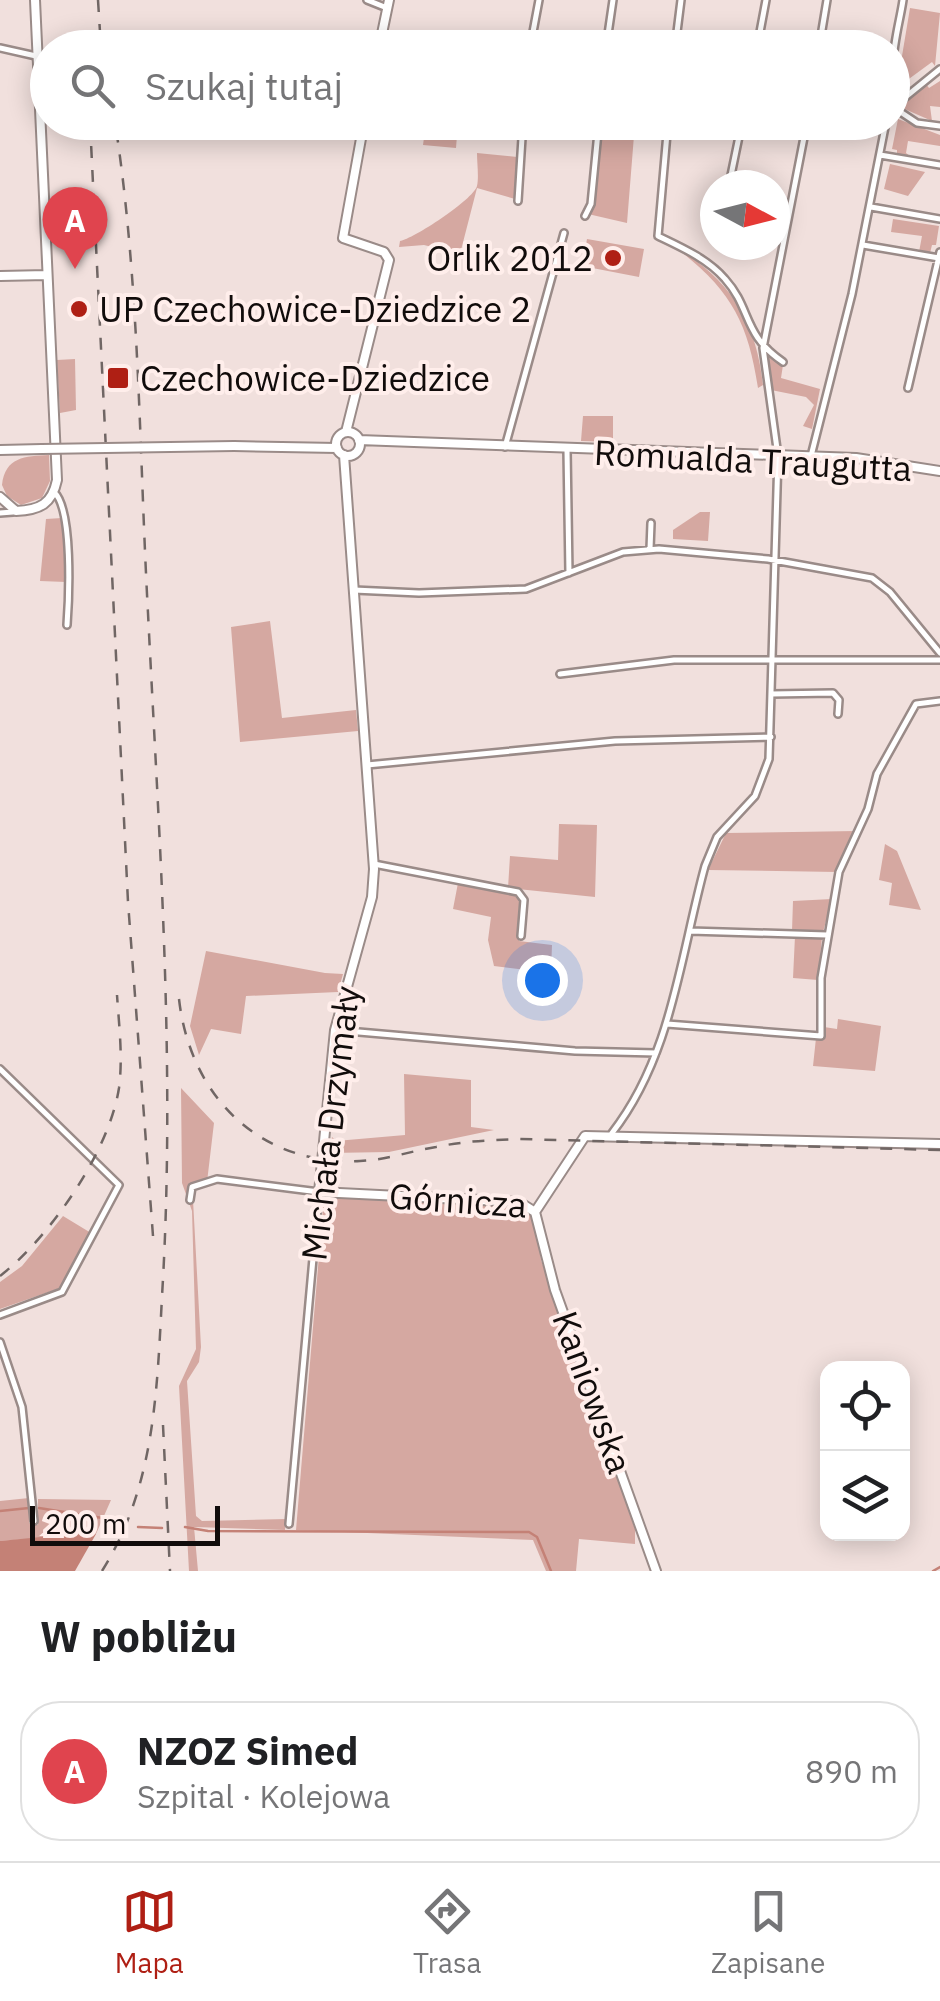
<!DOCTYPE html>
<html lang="pl">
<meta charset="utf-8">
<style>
:root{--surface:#fff;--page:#f2f2f2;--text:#202124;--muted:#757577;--line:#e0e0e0;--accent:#af1f14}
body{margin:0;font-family:"IBM Plex Sans",sans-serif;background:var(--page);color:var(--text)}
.controls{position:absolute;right:30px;bottom:30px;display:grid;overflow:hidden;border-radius:20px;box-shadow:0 5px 25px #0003}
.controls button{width:90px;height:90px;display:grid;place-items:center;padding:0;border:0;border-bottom:2px solid var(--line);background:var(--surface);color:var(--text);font:50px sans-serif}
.compass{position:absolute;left:700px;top:170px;width:90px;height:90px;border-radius:50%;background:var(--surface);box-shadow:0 5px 25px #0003;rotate:97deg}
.scale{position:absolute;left:30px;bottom:25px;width:190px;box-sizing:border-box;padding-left:10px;border:5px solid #110c0b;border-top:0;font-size:28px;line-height:35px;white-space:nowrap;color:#110c0b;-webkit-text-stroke:8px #ffeeeb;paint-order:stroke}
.you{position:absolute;left:542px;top:980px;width:35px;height:35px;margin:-25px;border:8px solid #fff;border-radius:50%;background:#1a73e8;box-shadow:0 0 0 15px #1a73e833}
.badge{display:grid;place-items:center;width:65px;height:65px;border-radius:50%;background:var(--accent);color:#fff;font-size:32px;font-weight:700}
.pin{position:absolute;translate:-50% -82px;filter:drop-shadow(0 2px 5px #0008)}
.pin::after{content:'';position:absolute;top:52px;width:35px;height:30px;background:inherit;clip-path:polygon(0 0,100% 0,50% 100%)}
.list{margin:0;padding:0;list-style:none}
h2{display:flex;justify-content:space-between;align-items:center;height:130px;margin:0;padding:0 40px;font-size:42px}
h2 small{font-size:32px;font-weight:400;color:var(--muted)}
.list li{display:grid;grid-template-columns:65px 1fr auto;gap:30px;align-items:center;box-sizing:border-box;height:140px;margin:0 20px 20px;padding:0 20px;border:2px solid var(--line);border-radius:40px}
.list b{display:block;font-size:38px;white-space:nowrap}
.list p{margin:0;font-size:32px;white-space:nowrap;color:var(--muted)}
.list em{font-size:32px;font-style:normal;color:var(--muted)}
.icon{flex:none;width:55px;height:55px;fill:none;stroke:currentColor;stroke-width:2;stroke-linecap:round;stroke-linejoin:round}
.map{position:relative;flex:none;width:940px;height:1571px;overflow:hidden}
.search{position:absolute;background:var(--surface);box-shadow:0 5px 25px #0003;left:30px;right:30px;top:30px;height:110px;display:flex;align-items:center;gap:25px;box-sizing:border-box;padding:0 35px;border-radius:55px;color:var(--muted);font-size:38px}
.sheet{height:290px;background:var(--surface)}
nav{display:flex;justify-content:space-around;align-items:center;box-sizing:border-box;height:140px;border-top:2px solid var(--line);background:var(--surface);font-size:28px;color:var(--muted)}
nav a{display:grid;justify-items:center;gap:5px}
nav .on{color:var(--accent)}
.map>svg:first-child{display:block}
</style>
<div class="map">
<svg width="940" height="1571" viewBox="0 0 940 1571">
<rect width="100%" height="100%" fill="#f1e0dd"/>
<path fill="#d5a8a1" d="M910,8L940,13L935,66L932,62L902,84L898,80Z
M940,81V107L930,106L932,121L900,107L926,84L929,88Z
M898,119L940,135V146L908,141L906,153L911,157L897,155V150L892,149Z
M426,123H458L456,148L423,145Z
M602,123H635L627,223L588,214L594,205Z
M477,153L517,157L515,199L477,188L460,254L424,245L399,247L400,241C413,239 473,200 477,186C479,177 477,163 477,153Z
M890,164L925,172L908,196L884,189Z
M893,219L939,226L936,245H932L930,253L919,252L922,236L891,232Z
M587,239L644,249L639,277L582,266Z
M675,247C731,280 756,321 763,385L758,388C748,321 730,289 675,247Z
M770,356L783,365L781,378L820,389L812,429L803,426L814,405L806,397L771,390L766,357Z
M75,359L76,410L60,413L57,360Z
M583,416H613V442L581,441Z
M49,455L50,481L42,498L21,505L7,496L2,485C5,457 25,456 49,455Z
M700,512H710L708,541L673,539V530Z
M62,518L66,582L40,581L46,519Z
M270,621L282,718L356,710L358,731L240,742L231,627Z
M559,824L597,825L595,897L508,888L510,856L558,860Z
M856,831L837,872L708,870L726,833Z
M885,844L897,851L921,910L889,905L892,883L879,880Z
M458,883L520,896L519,941L552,945L551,973L494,966L488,940L491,917L453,909Z
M832,899L823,932L792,931L793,901Z
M795,936L822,937L818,980L793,978Z
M206,951L325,973L343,974L338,992L246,996L241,1034L211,1029L199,1055L190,1026Z
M838,1019L881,1026L875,1071L813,1066L816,1038L823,1039L824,1027L837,1029Z
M404,1074L471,1080V1127L494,1130L389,1152L329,1153L332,1137L336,1141L405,1135Z
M181,1088L214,1123L207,1182L194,1189L193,1200L201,1347L199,1362L187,1381L196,1516L202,1521L286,1519L285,1530L194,1527L198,1571H189L179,1386L196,1349L192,1211L182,1183Z
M324,1196L497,1205L535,1214L541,1260L635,1529V1544L579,1539L576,1571H546L533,1540L296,1530Z
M63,1216L91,1233L60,1288L0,1309V1282L22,1266Z
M29,1498V1523L38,1525V1499L111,1500L96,1534L0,1541V1501Z"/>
<path fill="#c48176" d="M92,1532L96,1534L75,1571H0V1541Z"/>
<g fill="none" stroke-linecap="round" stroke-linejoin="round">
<path stroke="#c48176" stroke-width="2.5" d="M39,1508L109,1519
M0,1511L29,1508
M138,1527L162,1528
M185,1527L208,1531L529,1532L537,1537L551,1571
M933,1571L940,1567"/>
<defs>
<path id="minor" d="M367,0L387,8
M0,48L36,56
M530,48L539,0
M606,48L613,0
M675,48L681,0
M757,48L766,0
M819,48L827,0
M902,99C883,75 899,29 903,0
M893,107L917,123L940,126
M892,108L940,69
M668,122L658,236C681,247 708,259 725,279C752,309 742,334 783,362
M880,155L940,165
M729,185L742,122
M518,201L523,122
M871,207L940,219
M585,216L591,204L599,122
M863,245L939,258
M908,388L940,252
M505,447L564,233
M567,450L569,573
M811,456L852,294L886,122
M54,492C73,509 69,598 67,625
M0,513L13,512
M650,549L651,523
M354,590L419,593L526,589L623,552L659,549L768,559L872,578L890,592L940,653
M560,674L674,660H940
M771,694L833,693L839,700L838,714
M367,765L615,741L771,737
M374,864L518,892L524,900L521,936
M690,931L827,935
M667,1024L821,1036V978L839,872L868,809L877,774L916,704L940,701
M336,1030L575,1051L656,1053
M0,1069L119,1185L62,1292L0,1315
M612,1133C672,1056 680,957 705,866L717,837L755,796L769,759L778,456L763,348L807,122
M190,1200L192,1187L217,1179L319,1192L289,1524
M0,1342L22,1407L34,1521"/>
<path id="tertiary" d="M379,48L389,0
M0,276L47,275
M346,432L389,260L384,252L343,238L364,122
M336 444a12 12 0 1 1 24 0a12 12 0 1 1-24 0Z
M359,440L856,458L940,471
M234,446L337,448
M0,450L42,449
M344,455L374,869L372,897L335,1030L319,1192L519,1202L535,1212
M0,497L16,511C40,510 52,504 57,480L35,0
M535,1212L585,1136L940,1144
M535,1212L555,1290L656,1571"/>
</defs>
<use href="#minor" stroke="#9a8b88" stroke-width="10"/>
<use href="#tertiary" stroke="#9a8b88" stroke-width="12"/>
<use href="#minor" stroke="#fff" stroke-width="5"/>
<use href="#tertiary" stroke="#fff" stroke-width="8"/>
<path stroke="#706664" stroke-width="2.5" stroke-dasharray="12 12" stroke-linecap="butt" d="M98,0L101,48
M90,122L128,902L153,1236
M179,999C190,1095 258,1166 360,1161C386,1160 411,1151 436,1147C464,1141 492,1140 520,1139L940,1150
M0,1276C50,1237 109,1152 119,1088C123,1057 119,1025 117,995
M163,1425L170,1571
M102,1571C158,1482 157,1380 163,1279C175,1056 159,835 148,613C139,450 140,284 115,122"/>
<defs>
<path id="tertiary-bridge" d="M42,449L234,446"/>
</defs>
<use href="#tertiary-bridge" stroke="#9a8b88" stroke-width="12" stroke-linecap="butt"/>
<use href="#tertiary-bridge" stroke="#fff" stroke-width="8"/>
</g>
<g fill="#af1f14" stroke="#ffeeeb" stroke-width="4">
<circle cx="613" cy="258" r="10"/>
<circle cx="79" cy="309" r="10"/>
<rect x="106" y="366" width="24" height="24" rx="5"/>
</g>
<g text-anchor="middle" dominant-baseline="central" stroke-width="8" stroke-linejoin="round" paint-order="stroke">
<g font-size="35" fill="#110c0b" stroke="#ffeeeb" text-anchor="start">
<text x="593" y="258" text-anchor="end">Orlik 2012</text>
<text x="99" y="309">UP Czechowice-Dziedzice 2</text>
<text x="140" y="378">Czechowice-Dziedzice</text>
</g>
<g font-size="35" fill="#110c0b" stroke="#ffeeeb">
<text transform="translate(753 460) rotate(3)">Romualda Traugutta</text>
<text transform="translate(330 1123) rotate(-83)">Michała Drzymały</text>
<text transform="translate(458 1200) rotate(4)">Górnicza</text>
<text transform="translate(593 1392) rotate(70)">Kaniowska</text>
</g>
</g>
</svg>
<div class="controls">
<button><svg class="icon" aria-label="locate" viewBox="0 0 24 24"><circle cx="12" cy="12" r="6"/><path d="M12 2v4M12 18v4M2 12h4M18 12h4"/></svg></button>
<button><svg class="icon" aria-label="layers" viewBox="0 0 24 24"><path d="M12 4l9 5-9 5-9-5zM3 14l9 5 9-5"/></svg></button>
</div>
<svg class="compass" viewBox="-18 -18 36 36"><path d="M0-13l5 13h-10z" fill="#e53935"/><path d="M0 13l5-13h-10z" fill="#757577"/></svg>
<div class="scale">200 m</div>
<div class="you"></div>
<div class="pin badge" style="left:75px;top:269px;background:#e0444e">A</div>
<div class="search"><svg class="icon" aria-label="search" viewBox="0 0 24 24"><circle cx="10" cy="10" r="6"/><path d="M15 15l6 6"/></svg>Szukaj tutaj</div>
</div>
<section class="sheet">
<h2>W pobliżu<small></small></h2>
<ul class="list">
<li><span class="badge" style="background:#e0444e">A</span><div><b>NZOZ Simed</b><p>Szpital · Kolejowa</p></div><em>890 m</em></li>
</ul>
</section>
<nav>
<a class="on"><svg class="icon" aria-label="map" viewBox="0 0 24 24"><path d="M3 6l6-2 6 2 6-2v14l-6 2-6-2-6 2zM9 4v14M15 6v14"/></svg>Mapa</a>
<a><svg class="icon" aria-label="directions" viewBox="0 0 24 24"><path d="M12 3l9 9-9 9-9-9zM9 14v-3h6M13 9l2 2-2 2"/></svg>Trasa</a>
<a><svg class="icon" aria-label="saved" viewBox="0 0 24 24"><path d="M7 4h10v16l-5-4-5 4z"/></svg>Zapisane</a>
</nav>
